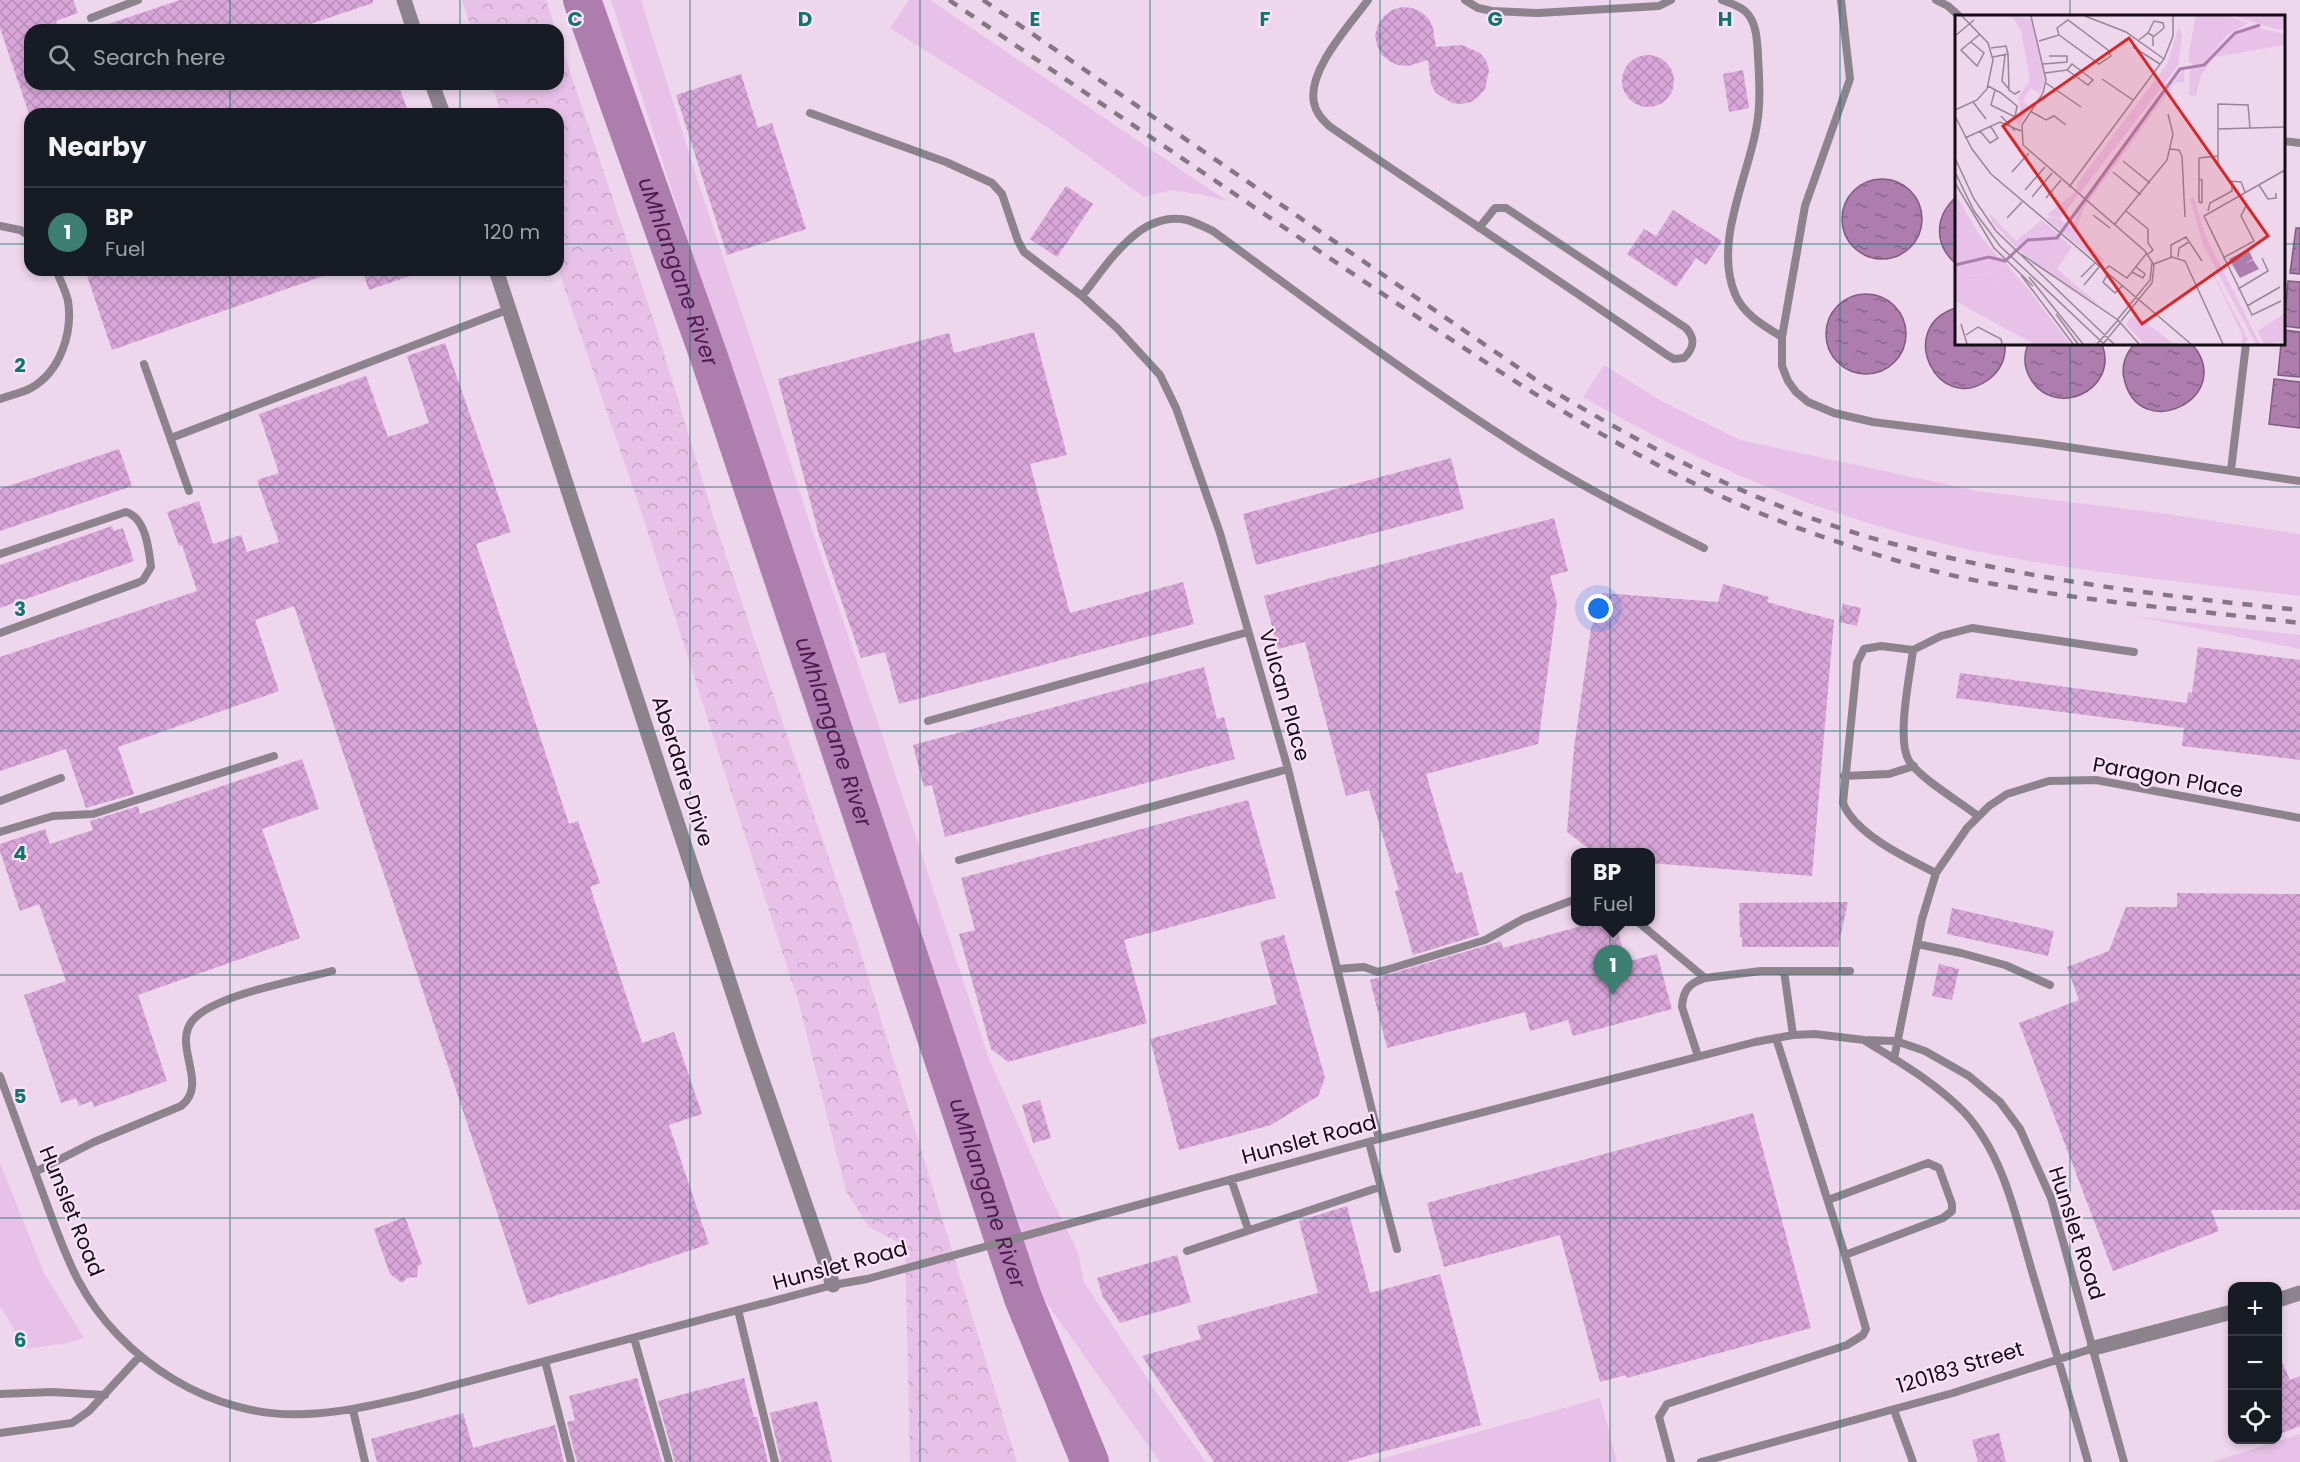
<!DOCTYPE html>
<meta charset="utf-8">
<style>
:root{--surface:#171b24;--page:#20242c;--text:#f1f3f6;--muted:#9ea1a6;--line:#363941;--accent:#3c7e6f}
body{margin:0;font-family:Poppins,sans-serif;background:var(--page);color:var(--text)}
.controls{position:absolute;right:18px;bottom:18px;display:grid;overflow:hidden;border-radius:12px;box-shadow:0 3px 9px #0003}
.controls button{width:54px;height:54px;display:grid;place-items:center;padding:0;border:0;border-bottom:2px solid var(--line);background:var(--surface);color:var(--text);font:30px sans-serif}
.you{position:absolute;left:1599px;top:609px;width:21px;height:21px;margin:-15px;border:4px solid #fff;border-radius:50%;background:#1a73e8;box-shadow:0 0 0 9px #1a73e833}
.badge{display:grid;place-items:center;width:39px;height:39px;border-radius:50%;background:var(--accent);color:#fff;font-size:20px;font-weight:700}
.pin{position:absolute;translate:-50% -50px;filter:drop-shadow(0 2px 3px #0008)}
.pin::after{content:'';position:absolute;top:32px;width:21px;height:18px;background:inherit;clip-path:polygon(0 0,100% 0,50% 100%)}
.popup{position:absolute;left:1571px;top:848px;width:84px;height:78px;box-sizing:border-box;display:grid;place-content:center;border-radius:12px;background:var(--surface);filter:drop-shadow(0 2px 4px #0005);font-size:20px;white-space:nowrap;color:var(--muted)}
.popup b{font-size:22px;color:var(--text)}
.popup::after{content:'';position:absolute;left:50%;top:100%;margin-left:-12px;border:12px solid transparent;border-top-color:var(--surface)}
.list{margin:0;padding:0;list-style:none}
h2{display:flex;justify-content:space-between;align-items:center;height:78px;margin:0;padding:0 24px;font-size:26px}
h2 small{font-size:20px;font-weight:400;color:var(--muted)}
.list li{display:grid;grid-template-columns:39px 1fr auto;gap:18px;align-items:center;box-sizing:border-box;height:90px;padding:0 24px;border-top:2px solid var(--line)}
.list b{display:block;font-size:22px;white-space:nowrap}
.list p{margin:0;font-size:20px;white-space:nowrap;color:var(--muted)}
.list em{font-size:20px;font-style:normal;color:var(--muted)}
.icon{flex:none;width:33px;height:33px;fill:none;stroke:currentColor;stroke-width:2;stroke-linecap:round;stroke-linejoin:round}
.map{position:relative;flex:none;width:2300px;height:1462px;overflow:hidden}
.search{position:absolute;background:var(--surface);box-shadow:0 3px 9px #0003;left:24px;top:24px;width:540px;height:66px;display:flex;align-items:center;gap:15px;box-sizing:border-box;padding:0 21px;border-radius:18px;color:var(--muted);font-size:22px}
.panel{position:absolute;background:var(--surface);box-shadow:0 3px 9px #0003;left:24px;top:108px;width:540px;height:168px;border-radius:18px}
.map>svg:first-child{display:block}
</style>
<div class="map">
<svg width="2300" height="1462" viewBox="0 0 2300 1462">
<defs>
<pattern id="forest-crowns" width="20" height="18" patternUnits="userSpaceOnUse" patternTransform="scale(1.5)"><rect width="20" height="18" fill="#e8c1e8"/><path d="M2 6a3 3 0 1 1 6 0M12 15a3 3 0 1 1 6 0" fill="none" stroke="#c6a5c6"/></pattern>
<pattern id="water-ripples" width="26" height="14" patternUnits="userSpaceOnUse" patternTransform="scale(1.5)"><rect width="26" height="14" fill="#ad7dad"/><path d="M2 4q2-2 4 0t4 0M15 11q2-2 4 0t4 0" fill="none" stroke="#8c658c"/></pattern>
<pattern id="building-cross-hatch" width="8" height="8" patternUnits="userSpaceOnUse" patternTransform="scale(1.5)"><rect width="8" height="8" fill="#d8a6d8"/><path d="M0 0l8 8M0 8l8-8" fill="none" stroke="#b88eb8"/></pattern>
</defs>
<rect width="100%" height="100%" fill="#eed6ed"/>
<path fill="#e8c1e8" d="M611,0H641L701,191L763,376L812,530L889,755L988,1056L1046,1188L1078,1252L1084,1282L1158,1395L1206,1462H1160L1033,1284L941,1001L820,653Z
M909,0H930L1227,201L1203,195L1171,190L1144,197L1053,131L890,28Z
M1604,365L1661,401L1740,440L1977,491L2160,513L2300,534V596C2187,582 2073,572 1962,548C1828,518 1702,465 1583,397Z
M2134,616L2300,635V649Z
M0,1163L44,1273L84,1338L68,1343L26,1349L0,1306Z
M1600,1398L1617,1462H1370Z
M2300,1434V1462H2212Z"/>
<path fill="url(#forest-crowns)" d="M462,0H546L556,30H472Z
M558,36L655,324L720,538L858,944L1017,1462H910L905,1246L869,1227L846,1191L799,1004L643,517L558,269V114H502L491,84H558Z"/>
<path fill="url(#water-ripples)" stroke="#7f5b7f" stroke-width="1.5" d="M1842 219a40 40 0 1 1 80 0a40 40 0 1 1-80 0Z
M1956,197V264C1934,245 1934,217 1956,197Z
M2296,228H2300V274L2290,273Z
M2288,281L2300,282V328L2284,326Z
M1826 334a40 40 0 1 1 80 0a40 40 0 1 1-80 0Z
M1956,308V344H2005C2006,358 2000,371 1988,380C1938,416 1894,327 1956,308Z
M2284,330L2300,332V377L2278,375L2281,344H2284Z
M2028,344H2102C2120,391 2052,421 2029,376C2024,366 2024,354 2028,344Z
M2135,344H2192C2238,397 2138,446 2124,378C2121,366 2126,352 2135,344Z
M2274,379L2300,382V428L2269,424Z"/>
<g fill="none" stroke-linecap="round" stroke-linejoin="round">
<path stroke="#ad7dad" stroke-width="38" id="s1" d="M582,0L709,357L1023,1298L1090,1462"/>
</g>
<path fill="url(#building-cross-hatch)" d="M0,0H73L78,13L56,21L59,30H30V84H398L409,114H29L0,28Z
M180,0H373V3L292,30H100L99,27Z
M1402,7L1412,8L1421,12L1429,19L1433,28L1436,47L1462,45L1480,53L1486,60L1489,70L1485,89L1479,96L1471,102L1462,104L1452,103L1436,93L1431,84L1428,60L1408,66L1398,65L1389,61L1381,54L1377,45L1375,35L1378,25L1384,16L1392,10Z
M1622 81a26 26 0 1 1 52 0a26 26 0 1 1-52 0Z
M1743,70L1749,108L1729,112L1723,74Z
M741,74L758,128L772,123L806,229L727,255L676,95Z
M1066,186L1093,204L1057,257L1030,239Z
M1673,210L1722,241L1706,265L1696,258L1676,287L1627,254L1644,229L1656,236Z
M85,270H332V273L112,350Z
M362,270H417L418,273L369,290Z
M1034,332L1067,455L1030,464L1070,613L1183,582L1194,624L899,704L885,652L861,658L819,535L778,379L949,333L954,353Z
M445,343L511,532L476,544L569,824L578,821L600,883L590,887L642,1043L674,1032L702,1114L669,1125L709,1244L528,1305L294,606L255,620L279,691L118,747L134,794L86,808L66,749L0,771V657L197,591L182,545L179,546L167,512L199,501L213,544L241,535L247,552L279,542L257,480L279,473L259,414L366,376L388,437L429,423L407,356Z
M119,449L132,486L0,531V489Z
M1451,458L1464,509L1256,565L1243,514Z
M1554,518L1568,571L1550,576L1557,603L1538,744L1426,774L1456,874L1462,872L1479,935L1413,955L1395,891L1399,890L1369,790L1346,796L1305,642L1278,649L1264,596Z
M112,526L114,531L123,528L134,561L0,608V565Z
M1723,584L1769,597L1767,602L1834,620L1812,876L1650,863V852H1593L1567,832L1574,748L1591,629L1603,593L1718,602Z
M1843,604L1861,608L1857,626L1839,622Z
M2198,647L2300,660V760L2182,746L2184,728L1956,698L1960,673L2187,703L2188,692L2192,693Z
M1204,667L1217,719L1224,717L1235,759L945,837L932,785L924,787L913,745Z
M302,759L319,809L262,829L300,938L138,995L167,1081L94,1107L92,1101L79,1106L76,1098L61,1103L24,995L66,981L39,904L20,911L0,851V844L45,829L50,844L93,830L90,821L138,806L140,814Z
M1248,800L1276,898L1124,940L1147,1023L1008,1062L991,1049L959,934L975,930L961,878Z
M2177,893L2300,894V1210H2211L2219,1231L2113,1271L2019,1023L2079,1000L2067,967L2109,951L2126,907H2177Z
M1848,902L1838,947H1742V937H1740L1739,903Z
M1952,908L2054,931L2048,956L1947,934Z
M1599,921H1615L1626,962L1657,954L1672,1009L1573,1036L1568,1020L1530,1031L1525,1012L1387,1048L1370,980L1501,941L1503,948Z
M1284,935L1325,1078L1318,1096L1271,1125L1179,1150L1150,1039L1277,1004L1260,942Z
M1939,964L1959,969L1952,1000L1932,996Z
M1040,1100L1051,1138L1033,1143L1022,1105Z
M1753,1113L1811,1328L1627,1378L1626,1375L1600,1382L1560,1235L1444,1267L1427,1203Z
M1347,1206L1370,1293L1440,1274L1481,1425L1345,1462H1214L1142,1356L1201,1339L1197,1326L1318,1293L1299,1221Z
M405,1217L422,1264L418,1266L417,1277L407,1278L402,1283L390,1274L374,1229Z
M1177,1255L1191,1302L1120,1323L1103,1297L1097,1278Z
M2277,1351L2290,1380L2300,1376V1426L2277,1435Z
M637,1378L662,1462H577L567,1422L575,1420L569,1396Z
M744,1378L754,1417H757L768,1462H675L658,1401Z
M817,1401L832,1462H781L770,1413Z
M463,1413L473,1448L555,1425L564,1462H377L371,1439Z
M1999,1433L2006,1462H1978L1972,1440Z"/>
<g fill="none" stroke-linecap="round" stroke-linejoin="round">
<path stroke="#8c838c" stroke-width="8" d="M1368,0C1350,25 1307,70 1314,103C1316,113 1322,119 1329,126C1441,203 1555,277 1667,355L1674,359L1684,358C1694,348 1696,339 1686,328L1506,208H1495L1479,228
M1465,0L1478,8L1492,11L1538,13L1659,6L1671,0
M1722,0C1730,3 1740,6 1746,12C1757,23 1757,41 1758,55C1759,78 1761,101 1757,124C1749,176 1713,241 1735,294C1743,314 1764,326 1782,337
M1841,0L1850,79L1805,206L1782,337V366L1788,381L1796,392L1808,402L1834,413L1873,422L2040,443L2300,481
M1936,0L1948,6L1959,16
M91,18L138,0
M810,113L946,162L992,183L1002,194L1018,241L1024,252L1082,296L1117,328L1160,375L1176,408L1220,533L1288,769L1379,1139
M2284,141L2300,143
M0,226L20,230L30,236
M1082,296C1108,264 1139,210 1187,220C1195,222 1204,227 1213,231C1315,306 1417,382 1524,450C1582,487 1643,517 1704,548
M144,364L189,491
M0,399C10,395 22,393 31,388C60,372 73,333 68,301C66,291 60,280 56,270
M171,438L509,309
M2231,470L2246,344
M0,554L126,512C146,518 149,550 151,567L143,580L137,583L0,633
M1913,650C1910,675 1896,740 1909,761C1921,779 1960,802 1978,816
M928,721L1248,632
M1844,776L1889,774L1914,766
M0,801L61,778
M0,832L53,816L93,814L274,756
M959,860L1288,769
M1936,873C1906,858 1855,834 1843,803L1857,663L1864,649L1881,646L1913,650L1941,636L1972,628L2134,652
M1638,922L1705,978L1761,971H1784L1793,1035
M1917,944L1961,953L2005,965L2050,985
M1337,969L1364,967L1378,972L1386,970L1485,940L1523,919L1576,899
M1784,971H1850
M1864,1040C1899,1062 1935,1082 1964,1112C2005,1156 2017,1222 2034,1278C2052,1339 2071,1401 2088,1462
M1698,1056L1682,1007C1683,989 1690,983 1705,978
M1894,1059L1922,919L1936,873L1967,828L1989,806L2007,794L2049,781L2096,780L2300,818
M0,1076C14,1114 28,1153 42,1191C53,1221 63,1251 78,1280C120,1360 213,1419 305,1414C342,1413 377,1404 413,1396L833,1285L867,1279L1379,1139L1755,1042L1793,1035L1815,1034L1864,1040L1896,1041L1925,1051L1969,1076L2000,1102L2020,1129L2051,1198L2124,1462
M1369,1142L1397,1249
M35,1172L94,1142L181,1106C210,1084 171,1045 193,1020C214,995 299,980 332,971
M1231,1179L1248,1229
M1828,1200L1928,1163L1939,1168L1952,1204V1211L1943,1218L1845,1255
M1187,1251L1380,1187
M738,1310L775,1462
M634,1338L669,1462
M545,1361L571,1462
M0,1394L52,1392L105,1395
M353,1410L365,1462
M1894,1410L1913,1462
M0,1433L72,1423L89,1411L139,1357
M1671,1462L1659,1417L1667,1404L1847,1345L1863,1335L1866,1329L1845,1255L1776,1038
M1701,1462L1953,1393L2094,1348"/>
<path stroke="#8c838c" stroke-width="15" d="M404,0L414,30
M432,84L443,114
M496,270L750,1045L833,1285
M2278,1300L2300,1293
M2094,1348L2232,1312"/>
<path stroke="#867685" stroke-width="4.5" stroke-dasharray="10 10" stroke-linecap="butt" d="M949,0C1090,96 1230,191 1371,286C1513,381 1653,478 1815,534C1869,553 1926,571 1983,582C2088,602 2194,610 2300,623
M983,0L1545,386C1648,449 1762,507 1879,540C2016,578 2159,596 2300,610"/>
</g>
<path fill="none" stroke="#0f766e" stroke-width="1.5" stroke-opacity="0.55" d="M230,0V30M460,0V30M690,0V1462M920,0V1462M1150,0V1462M1380,0V1462M1610,0V1462M1840,0V1462M2070,0V16M230,84V114M460,84V114M0,244H30M558,244H1956M2284,244H2300M230,270V1462M460,270V1462M2070,344V1462M0,487H2300M0,731H2300M0,975H2300M0,1218H2300"/>
<g text-anchor="middle" dominant-baseline="central" stroke-width="4.5" stroke-linejoin="round" paint-order="stroke">
<g font-size="21" fill="#140d14" stroke="#fbe3fa">
<text transform="translate(1285 695) rotate(74)">Vulcan Place</text>
<text transform="translate(683 771) rotate(72)">Aberdare Drive</text>
<text transform="translate(2168 777) rotate(10)">Paragon Place</text>
<text transform="translate(1309 1139) rotate(-15)">Hunslet Road</text>
<text transform="translate(72 1211) rotate(68)">Hunslet Road</text>
<text transform="translate(2077 1233) rotate(72)">Hunslet Road</text>
<text transform="translate(840 1265) rotate(-15)">Hunslet Road</text>
<text transform="translate(1960 1367) rotate(-17)">120183 Street</text>
</g>
<g font-size="22" font-style="italic" fill="#511753" stroke="#fbe3fa">
<text stroke="none"><textPath href="#s1" startOffset="288">uMhlangane River</textPath></text>
<text stroke="none"><textPath href="#s1" startOffset="774">uMhlangane River</textPath></text>
<text stroke="none"><textPath href="#s1" startOffset="1260">uMhlangane River</textPath></text>
</g>
</g>
<g transform="translate(1955 15)">
<rect width="330" height="330" fill="#eed6ed"/>
<path d="M57,1L76,4L90,64L85,79L76,73L67,87L75,92L64,111L60,106L66,93L63,83L75,65L66,16ZM241,1H273L293,8L272,20L248,49L239,50L234,47V37ZM300,12L330,19V30L259,42L246,61L241,81L234,80L235,55L249,52L280,19ZM229,54V67L220,68L129,193L120,219L150,245L146,250L90,202L105,204L117,213L126,189ZM0,178L23,218L44,243L0,252ZM235,183H239L251,222L305,329H301L248,230ZM88,215L99,216L117,232L102,254L147,292L94,259L100,252L96,239L72,241L61,232L72,224L87,221ZM250,243L293,324L290,329H287V319ZM51,248L57,256L35,272L79,307L95,303L115,329H79L0,286V270L9,262L42,256ZM330,298V326L309,329L303,316ZM179,299L218,328L224,329H189L171,309Z" fill="#e8c1e8"/>
<path d="M279,1H330V14L323,15ZM224,12L227,20L223,51L105,204L92,200L121,176L123,167L212,49ZM34,198L61,226L87,205L99,216L88,215L87,221L72,224L61,232L38,208ZM88,236L95,237L100,252L94,259L72,241ZM35,243L51,248L42,256L12,261L0,270V252ZM57,256L75,276L95,303L79,307L49,298L26,284L35,272Z" fill="#e8c1e8"/>
<path d="M293,234L298,244L289,249L298,245L304,254L285,263L274,244Z" fill="#ad7dad"/>
<path fill="none" stroke="#ad7dad" stroke-width="3" d="M0,250L34,242L50,246L73,225L102,223L225,54L249,50L280,18L305,10"/>
<path fill="none" stroke="#978696" stroke-width="1.5" d="M76,1L91,65L88,78L67,110L68,130L190,236L199,250L197,268L166,306M130,1L171,17L209,44M193,18L199,6L208,8L209,13L198,22M0,21L19,5M184,25L193,18L198,21V31M84,26L104,20L144,49L156,41L153,35L113,5L102,13L104,20M16,27L29,38L22,51L6,35L25,19M178,32L205,49M36,33L51,31L53,39M50,40L47,66L54,74M38,42L53,39L54,75L60,79L65,76M88,49L112,47V41H94M90,58L112,55L133,70L138,65L117,49L112,55M147,64L178,85M91,68L126,92M33,71L46,78L62,91L60,102L36,90L40,75M18,87L31,104M0,95L22,85L32,74L38,45L33,28L7,1M75,96L91,105L99,101L111,110M0,101L17,134L36,159L236,329M46,101L60,116M263,114L330,112M25,116L35,128L43,123L36,112M10,123L45,107L66,116M214,134L224,135L227,141L230,202M0,143L19,184L41,216L159,329M168,146L195,168M0,157L19,196L45,231L149,329M57,157L74,138M158,157L186,180M244,164L247,165V188M0,168L39,233L78,271M304,170L313,184L321,183V178M114,172L209,44L218,21V1M70,175L90,152M290,177L286,167L274,166L263,150V89L293,90L295,113M77,182L97,158M91,183L106,165M247,188L244,187V143L263,141M171,196L193,214V228L198,235L193,239M253,196L255,188L277,176V166M138,200L155,213M52,203L67,187M159,210L212,145L218,119L213,99M66,239L163,305L184,329M216,242V230L231,222L247,246M223,242L224,233L234,227M268,243L299,226L286,201L291,191L286,180M199,249L217,242L230,246L268,329M149,255L154,251L172,263L191,239M177,257L188,263L190,259L181,252M153,259L148,267L160,278L167,271M66,260L118,329M74,262L128,329M126,262L140,248M129,270L144,252M283,274L313,256L307,243M326,286L297,300L249,201L330,155M292,291L325,272M101,299L123,329M163,304L195,265L197,248M6,309L12,329M11,320L23,312L46,324L47,329M142,329L163,305M148,329L166,307"/>
<path fill="#d62828" fill-opacity="0.15" stroke="#d62828" stroke-width="3" d="M174,23L313,221L187,309L48,111Z"/>
<rect width="330" height="330" fill="none" stroke="#140d14" stroke-width="3"/>
</g>
<g font-size="20" text-anchor="middle" font-weight="bold" fill="#0f766e" stroke="#fbe3fa" stroke-width="4.5" stroke-linejoin="round" paint-order="stroke">
<text x="575" y="26">C</text>
<text x="805" y="26">D</text>
<text x="1035" y="26">E</text>
<text x="1265" y="26">F</text>
<text x="1495" y="26">G</text>
<text x="1725" y="26">H</text>
<text x="20" y="372">2</text>
<text x="20" y="616">3</text>
<text x="20" y="860">4</text>
<text x="20" y="1103">5</text>
<text x="20" y="1347">6</text>
</g>
</svg>
<div class="controls">
<button>+</button>
<button>−</button>
<button><svg class="icon" aria-label="locate" viewBox="0 0 24 24"><circle cx="12" cy="12" r="6"/><path d="M12 2v4M12 18v4M2 12h4M18 12h4"/></svg></button>
</div>
<div class="you"></div>
<div class="pin badge" style="left:1613px;top:995px">1</div>
<div class="popup"><b>BP</b>Fuel</div>
<div class="search"><svg class="icon" aria-label="search" viewBox="0 0 24 24"><circle cx="10" cy="10" r="6"/><path d="M15 15l6 6"/></svg>Search here</div>
<section class="panel">
<h2>Nearby<small></small></h2>
<ul class="list">
<li><span class="badge">1</span><div><b>BP</b><p>Fuel</p></div><em>120 m</em></li>
</ul>
</section>
</div>
